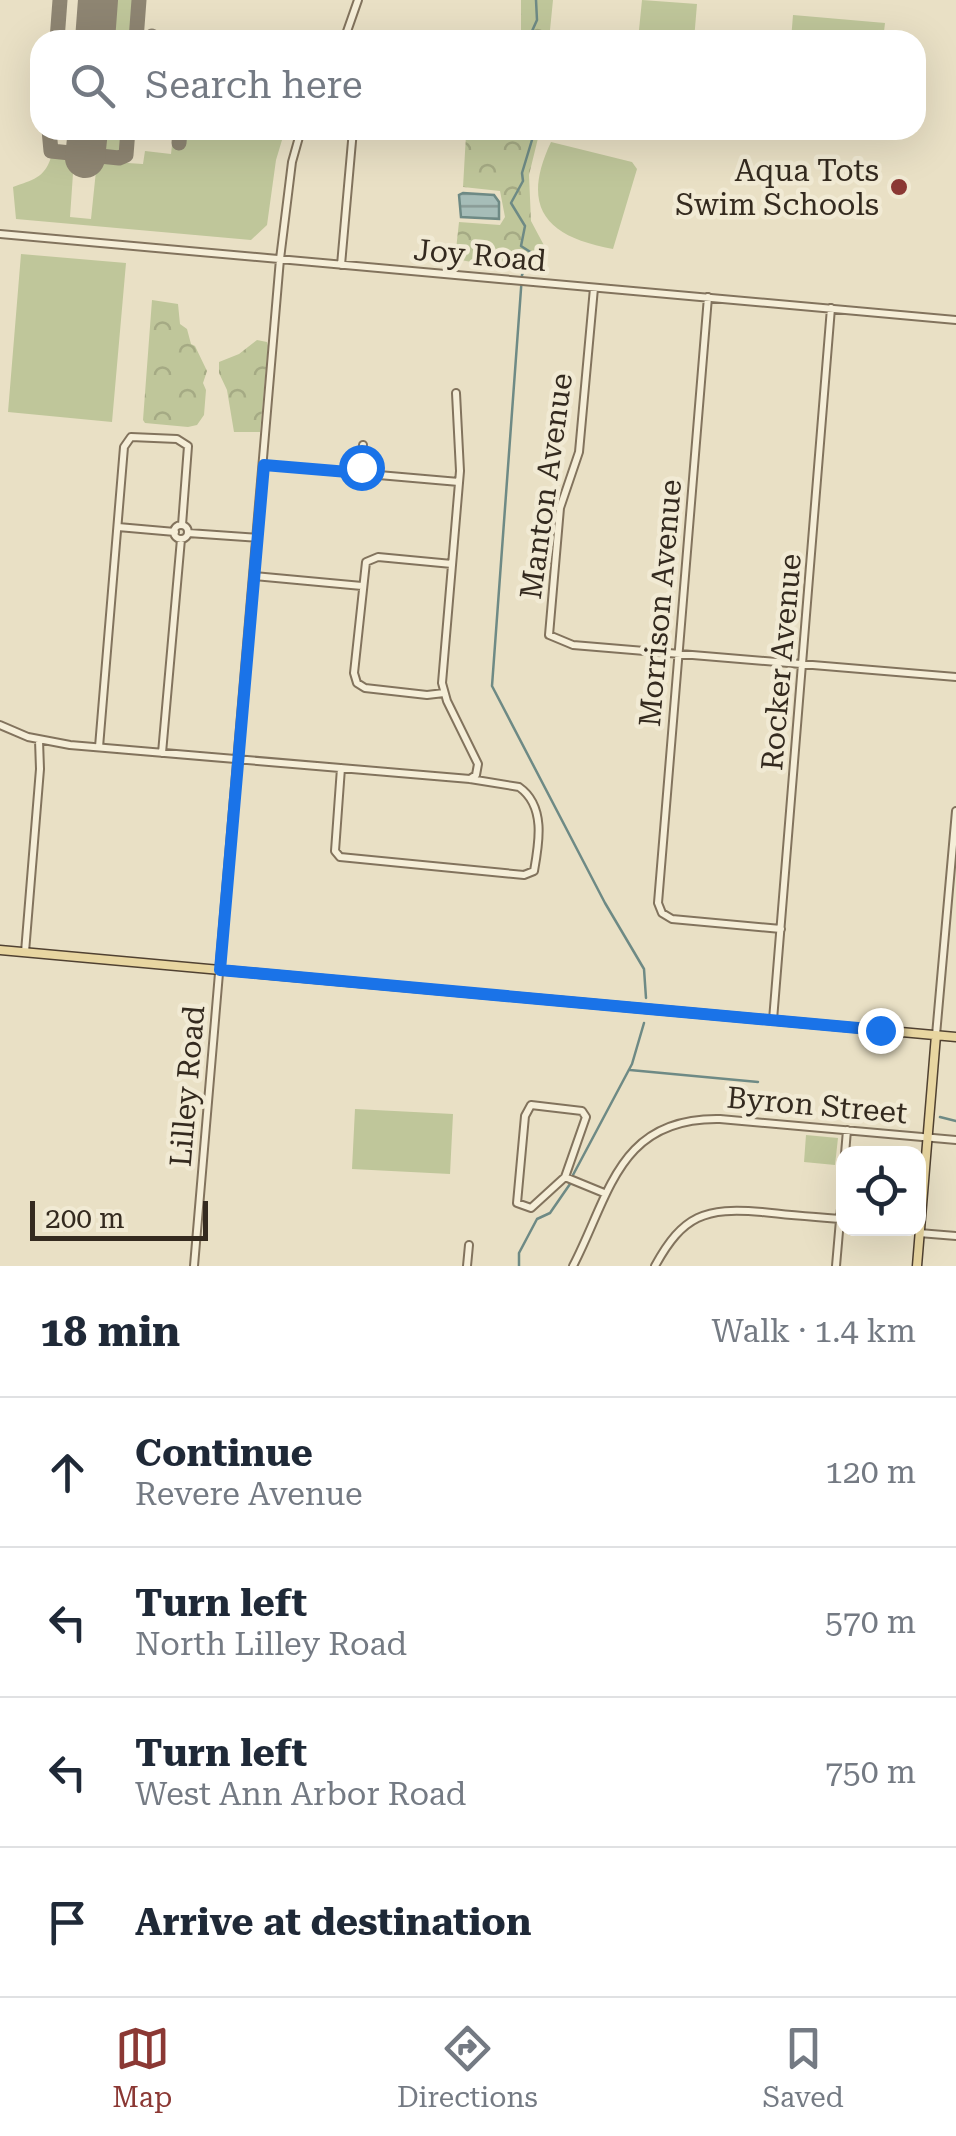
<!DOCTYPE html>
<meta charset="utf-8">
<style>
:root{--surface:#fff;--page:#f2f2f3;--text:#1f2937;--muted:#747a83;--line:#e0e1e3;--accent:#8b3834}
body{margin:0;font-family:"Roboto Serif",serif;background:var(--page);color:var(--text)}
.controls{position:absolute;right:30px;bottom:30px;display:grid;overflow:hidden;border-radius:20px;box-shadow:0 10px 40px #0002}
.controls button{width:90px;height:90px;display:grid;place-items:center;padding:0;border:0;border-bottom:2px solid var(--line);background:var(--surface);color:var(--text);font:50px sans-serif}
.scale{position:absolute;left:30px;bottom:25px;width:178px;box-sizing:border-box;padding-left:10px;border:5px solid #342a1f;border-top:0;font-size:28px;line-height:35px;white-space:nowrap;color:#342a1f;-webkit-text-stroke:8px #f1ead4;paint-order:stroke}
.stop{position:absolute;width:30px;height:30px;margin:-22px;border:8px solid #1a73e8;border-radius:50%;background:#fff}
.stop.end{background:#1a73e8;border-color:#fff;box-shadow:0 2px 10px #0008}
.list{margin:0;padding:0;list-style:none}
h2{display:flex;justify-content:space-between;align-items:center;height:130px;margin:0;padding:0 40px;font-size:42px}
h2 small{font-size:32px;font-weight:400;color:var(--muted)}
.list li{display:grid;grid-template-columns:65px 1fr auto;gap:30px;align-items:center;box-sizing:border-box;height:150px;padding:0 40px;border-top:2px solid var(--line)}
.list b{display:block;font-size:38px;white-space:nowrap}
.list p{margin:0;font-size:32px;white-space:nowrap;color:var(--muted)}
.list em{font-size:32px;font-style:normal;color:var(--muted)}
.icon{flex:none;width:55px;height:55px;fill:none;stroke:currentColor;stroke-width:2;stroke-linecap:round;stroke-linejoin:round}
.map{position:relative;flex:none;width:956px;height:1266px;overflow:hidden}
.search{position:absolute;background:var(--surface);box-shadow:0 10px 40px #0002;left:30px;right:30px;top:30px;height:110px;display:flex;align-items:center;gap:25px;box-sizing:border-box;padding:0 35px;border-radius:30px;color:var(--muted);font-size:38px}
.sheet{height:730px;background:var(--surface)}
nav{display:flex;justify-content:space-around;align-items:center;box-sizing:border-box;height:140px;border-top:2px solid var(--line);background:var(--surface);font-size:28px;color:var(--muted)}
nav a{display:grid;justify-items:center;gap:5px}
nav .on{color:var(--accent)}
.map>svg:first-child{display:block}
</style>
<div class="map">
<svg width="956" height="1266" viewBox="0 0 956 1266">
<defs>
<pattern id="forest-crowns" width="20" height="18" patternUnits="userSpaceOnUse" patternTransform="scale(2.5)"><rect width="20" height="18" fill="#bfc69a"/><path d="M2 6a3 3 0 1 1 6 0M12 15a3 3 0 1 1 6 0" fill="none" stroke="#a5aa84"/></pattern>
<pattern id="water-rules" width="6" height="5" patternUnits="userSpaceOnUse" patternTransform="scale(2.5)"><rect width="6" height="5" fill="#a6bdb8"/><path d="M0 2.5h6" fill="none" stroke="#889a95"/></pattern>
</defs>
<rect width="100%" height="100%" fill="#e9e0c5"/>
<path fill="#bfc69a" d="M110,0H135L132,40H107Z
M642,0L697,4L694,40H638Z
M793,15L885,23L883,40H791Z
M99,130H124L119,151H101Z
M185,130H285L276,160L267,225L251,240L16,219L13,187C32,180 45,178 51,157L74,159L70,217L91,219L97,161L143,164L145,151L171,154L172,145H183Z
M551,142L632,162L637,169L613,249C546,237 520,208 551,142Z
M21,254L126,263L112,422L8,412Z
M355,1109L453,1114L450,1174L352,1169Z
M806,1135L838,1138L835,1165L804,1162Z"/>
<path fill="url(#forest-crowns)" d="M521,0H553L549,40H521Z
M447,130H540L529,175L531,221L547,251L538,274L455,259L459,222L500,225L505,217L500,191L463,187L466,135Z
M152,300L178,304L180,324L187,329L191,344L195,346L207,371L203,383L206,390L204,415L197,425L188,427L145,423L143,420Z
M257,340L267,342L268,346L260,432H234L227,390L219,373V362L239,354Z"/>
<path fill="url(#water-rules)" stroke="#6e8a85" stroke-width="2.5" d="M463,193L494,195L499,202V219L461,217L459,195Z"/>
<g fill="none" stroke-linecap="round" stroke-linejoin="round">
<path stroke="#6e8a85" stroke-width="2.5" d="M528,40L537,20L536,0
M535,130L522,173L523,181L511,203L525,226L521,246L532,253L522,275L521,289L492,686L605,903L644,969L646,998
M630,1070L758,1082
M940,1117L956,1121
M573,1175L632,1064L644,1023
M519,1266V1253L537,1219L550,1213L570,1184"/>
<path stroke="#8e8572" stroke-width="15" d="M57,40L60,0
M136,40L139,0
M151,40L152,36
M49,130L51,151L119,158L126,155L128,130
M142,132V130
M179,143L180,130"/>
<path stroke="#8e8572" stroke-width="40" d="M95,40L98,0
M85,158L88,130"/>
<defs>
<path id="minor" d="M344,40L358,0
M0,234L956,320
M341,265L353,130
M594,288L579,452L560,508L549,635L573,645L956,677
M708,297L658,903L662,913L672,919L781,929
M456,393L460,471L442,683L447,701L478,764L476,775L470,779
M264,465L459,482
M360,473L363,445
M174 532a7 7 0 1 1 14 0a7 7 0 1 1-14 0Z
M118,527L175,532
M188,533L258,538
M254,576L362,586
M444,693L427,695L365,688L357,683L354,673L366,562L378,557L452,564
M0,725L28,737L70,745L470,779L519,787C546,806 539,843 534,871L524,875L340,857L335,851L341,768
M99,747L124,447L131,437L177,439L188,446L182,525
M162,753L181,539
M25,952L40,769L39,740
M773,1020L831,308
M936,1035L956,811
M531,1105L582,1111L586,1117L565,1177L531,1208L517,1203L525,1116Z
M845,1154L847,1130
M565,1177L604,1193
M919,1233L956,1236
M194,1266L280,259L292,162L301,130
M467,1266L469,1245
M573,1266C610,1195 618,1117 720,1119L956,1140
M655,1266C683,1215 705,1207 762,1212C788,1215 814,1217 840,1219
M836,1266L844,1174"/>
<path id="major" d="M0,950L956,1037
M917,1266L936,1035"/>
</defs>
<use href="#minor" stroke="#82735d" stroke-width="10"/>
<use href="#major" stroke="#504131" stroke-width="11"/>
<use href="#minor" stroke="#f5eed8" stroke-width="6"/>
<use href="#major" stroke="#e8d6a1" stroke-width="8"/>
</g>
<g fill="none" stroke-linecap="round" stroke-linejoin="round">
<path stroke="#1a73e8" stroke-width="12" d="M361,467L360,473L264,465L220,970L880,1030"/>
</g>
<circle fill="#8b3834" stroke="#f1ead4" stroke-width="4" cx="899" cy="187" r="10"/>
<g text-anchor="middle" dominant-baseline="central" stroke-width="9" stroke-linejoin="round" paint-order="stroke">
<g font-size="30" fill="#342a1f" stroke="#f1ead4" text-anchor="end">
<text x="879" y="170">Aqua Tots<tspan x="879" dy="34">Swim Schools</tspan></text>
</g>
<g font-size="30" fill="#342a1f" stroke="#f1ead4">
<text transform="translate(480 255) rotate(5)">Joy Road</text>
<text transform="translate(546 486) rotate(-82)">Manton Avenue</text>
<text transform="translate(660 603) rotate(-85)">Morrison Avenue</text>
<text transform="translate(781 662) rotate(-85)">Rocker Avenue</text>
<text transform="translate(187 1086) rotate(-85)">Lilley Road</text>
<text transform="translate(817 1105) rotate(5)">Byron Street</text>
</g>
</g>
</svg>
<div class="controls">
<button><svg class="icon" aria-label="locate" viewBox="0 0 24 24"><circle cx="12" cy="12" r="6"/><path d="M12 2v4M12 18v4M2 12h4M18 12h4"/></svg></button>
</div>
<div class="scale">200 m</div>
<div class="stop" style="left:361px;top:467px"></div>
<div class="stop end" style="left:880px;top:1030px"></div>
<div class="search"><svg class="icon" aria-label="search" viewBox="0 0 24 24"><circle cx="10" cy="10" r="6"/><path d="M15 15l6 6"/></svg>Search here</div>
</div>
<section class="sheet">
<h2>18 min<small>Walk · 1.4 km</small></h2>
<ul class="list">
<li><svg class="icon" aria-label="ahead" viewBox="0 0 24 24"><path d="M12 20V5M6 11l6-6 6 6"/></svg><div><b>Continue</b><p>Revere Avenue</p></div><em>120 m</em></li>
<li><svg class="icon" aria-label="left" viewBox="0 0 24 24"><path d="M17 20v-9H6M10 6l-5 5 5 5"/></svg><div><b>Turn left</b><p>North Lilley Road</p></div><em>570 m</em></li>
<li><svg class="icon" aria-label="left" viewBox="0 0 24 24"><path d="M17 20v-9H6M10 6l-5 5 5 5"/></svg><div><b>Turn left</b><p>West Ann Arbor Road</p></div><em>750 m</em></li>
<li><svg class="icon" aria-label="arrive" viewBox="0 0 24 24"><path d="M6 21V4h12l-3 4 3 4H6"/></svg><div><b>Arrive at destination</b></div></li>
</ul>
</section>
<nav>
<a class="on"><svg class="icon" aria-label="map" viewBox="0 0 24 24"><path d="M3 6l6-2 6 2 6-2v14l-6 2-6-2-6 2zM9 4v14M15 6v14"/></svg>Map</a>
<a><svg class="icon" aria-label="directions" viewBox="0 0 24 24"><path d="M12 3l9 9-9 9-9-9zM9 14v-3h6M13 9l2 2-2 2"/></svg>Directions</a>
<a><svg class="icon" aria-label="saved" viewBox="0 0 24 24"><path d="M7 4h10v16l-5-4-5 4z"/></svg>Saved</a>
</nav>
